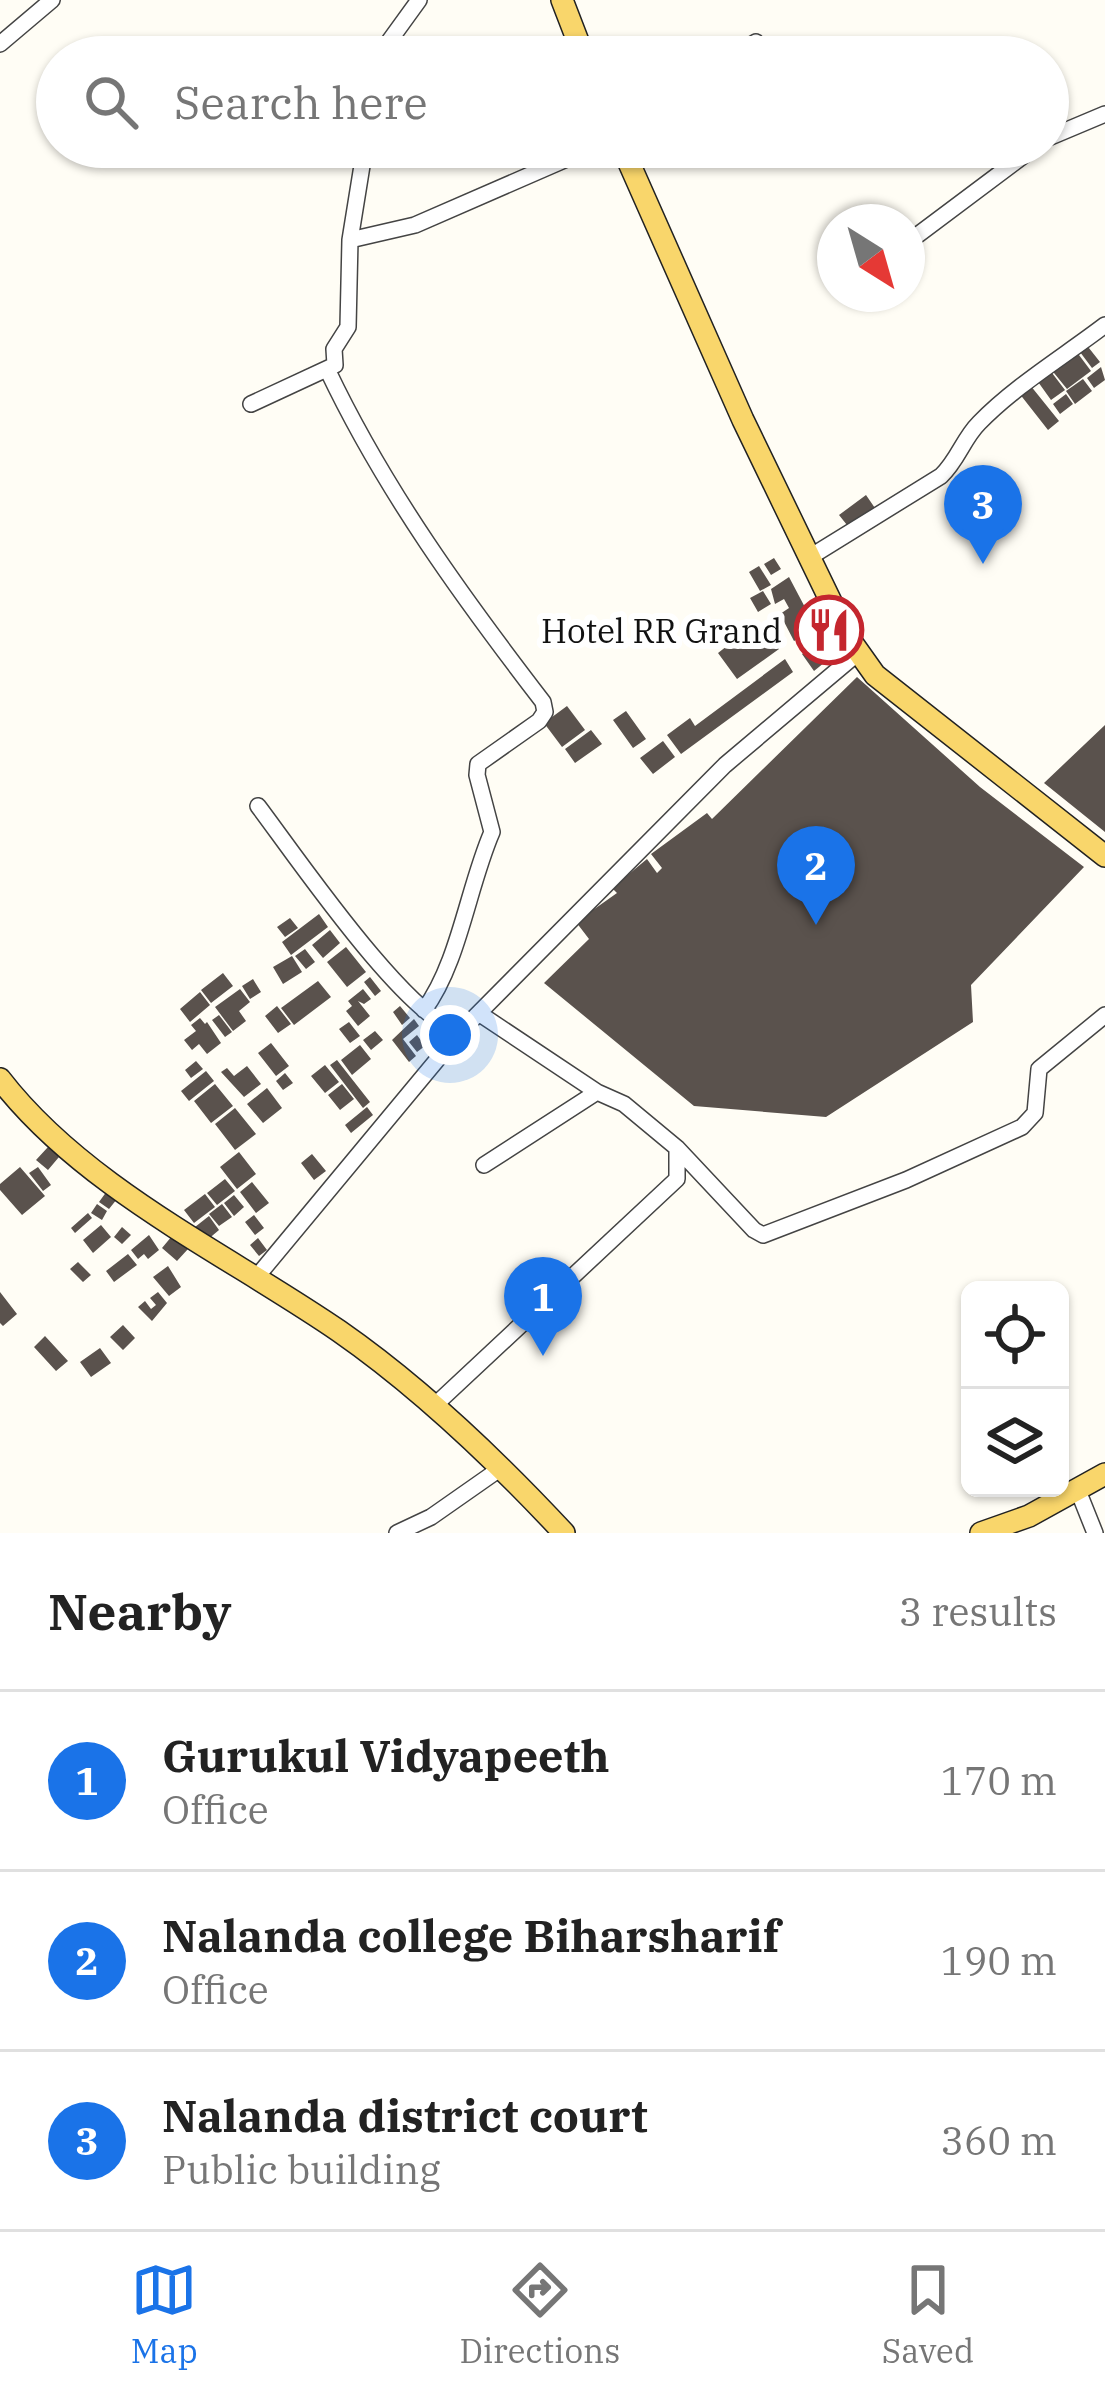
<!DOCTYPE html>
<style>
:root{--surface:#fff;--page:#f2f2f2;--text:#222;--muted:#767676;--line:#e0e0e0;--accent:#1a73e8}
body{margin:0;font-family:"IBM Plex Serif",serif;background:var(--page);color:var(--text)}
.controls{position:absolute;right:36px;bottom:36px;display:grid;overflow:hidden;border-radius:18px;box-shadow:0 3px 9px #0004}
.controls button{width:108px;height:108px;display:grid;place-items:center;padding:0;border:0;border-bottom:3px solid var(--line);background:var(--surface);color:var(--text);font:60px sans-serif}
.compass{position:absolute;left:817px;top:204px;width:108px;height:108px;border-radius:50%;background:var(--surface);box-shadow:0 3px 9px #0004;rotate:143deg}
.you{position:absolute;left:450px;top:1035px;width:42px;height:42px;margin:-30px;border:9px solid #fff;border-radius:50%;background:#1a73e8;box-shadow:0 0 0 18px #1a73e833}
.badge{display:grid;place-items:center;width:78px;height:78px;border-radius:50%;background:var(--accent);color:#fff;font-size:39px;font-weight:700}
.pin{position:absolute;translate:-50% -99px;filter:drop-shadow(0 3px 6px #0008)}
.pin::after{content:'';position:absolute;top:63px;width:42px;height:36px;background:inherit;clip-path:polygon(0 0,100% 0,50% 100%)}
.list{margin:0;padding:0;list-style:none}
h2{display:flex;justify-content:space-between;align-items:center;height:156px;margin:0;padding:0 48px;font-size:51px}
h2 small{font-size:39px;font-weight:400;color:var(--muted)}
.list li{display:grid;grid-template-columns:78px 1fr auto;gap:36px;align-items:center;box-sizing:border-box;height:180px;padding:0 48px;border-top:3px solid var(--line)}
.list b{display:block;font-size:45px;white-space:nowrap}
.list p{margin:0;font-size:39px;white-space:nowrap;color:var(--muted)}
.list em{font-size:39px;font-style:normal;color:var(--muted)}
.icon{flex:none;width:66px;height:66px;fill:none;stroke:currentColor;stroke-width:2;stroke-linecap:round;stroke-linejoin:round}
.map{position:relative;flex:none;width:1105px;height:1533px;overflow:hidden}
.search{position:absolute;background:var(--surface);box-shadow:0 3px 9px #0004;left:36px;right:36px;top:36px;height:132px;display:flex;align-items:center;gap:30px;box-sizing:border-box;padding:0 42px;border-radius:66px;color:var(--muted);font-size:45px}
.sheet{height:696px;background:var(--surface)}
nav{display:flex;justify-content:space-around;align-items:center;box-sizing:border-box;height:168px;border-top:3px solid var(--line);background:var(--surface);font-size:33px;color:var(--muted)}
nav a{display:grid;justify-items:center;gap:6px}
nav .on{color:var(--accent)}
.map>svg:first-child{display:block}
</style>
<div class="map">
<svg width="1105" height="1533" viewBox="0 0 1105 1533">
<rect width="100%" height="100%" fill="#fffdf5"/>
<path fill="#5a524d" d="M1085,343L1100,362L1092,368L1077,348Z
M1076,351L1091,371L1067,389L1050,368Z
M1101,367L1105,380L1094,388L1087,378Z
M1049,369L1065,390L1051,400L1036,379Z
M1083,379L1092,391L1075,404L1066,391Z
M1030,385L1059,421L1048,430L1019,393Z
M1066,394L1073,404L1060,414L1053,404Z
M866,495L877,511L851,530L839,515Z
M774,558L781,569L771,575L764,564Z
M759,566L771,585L760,591L749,572Z
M789,577L808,613L803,616L812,631L794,641L780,614L789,608L784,599L775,604L771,589Z
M763,591L771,604L758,612L750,598Z
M759,622L779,649L737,679L718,653L727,646L724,642L738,631L742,635Z
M818,642L830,658L814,671L802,654Z
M785,659L793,672L681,754L667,735L690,718L695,726Z
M857,677L980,787L1084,867L971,985L973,1022L826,1117L694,1106L544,983L589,939L576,922L617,893L612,888L647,859L657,873L662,868L651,854L707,813L712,819Z
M567,706L585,730L562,747L544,723Z
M626,711L646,739L633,748L613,720Z
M1105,725V832L1044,783Z
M591,730L602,744L575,763L565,749Z
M663,741L675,757L653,774L640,758Z
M319,914L328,927L291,955L282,942Z
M290,918L298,928L285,937L277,927Z
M330,930L340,943L323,958L312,945Z
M346,947L366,972L347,987L327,962Z
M305,949L315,962L306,969L295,956Z
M292,956L302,972L283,984L273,967Z
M223,973L233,986L211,1003L201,990Z
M370,977L381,991L375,996L364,982Z
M253,979L261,992L250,999L242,986Z
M318,981L331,997L294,1025L281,1008Z
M240,989L250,1002L239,1011L246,1021L233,1031L215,1007Z
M363,989L371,999L364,1004L358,1001L370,1016L358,1026L346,1011L352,1006L348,1001Z
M200,992L210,1005L190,1022L180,1009Z
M277,1006L291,1024L278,1033L265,1016Z
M400,1006L410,1018L402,1025L393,1012Z
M219,1015L232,1032L225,1037L212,1020Z
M200,1018L205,1024L207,1022L221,1043L207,1054L199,1044L192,1050L184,1040L196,1031L191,1025Z
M414,1019L419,1026L403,1039L416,1056L409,1062L392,1040Z
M349,1022L360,1036L350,1043L339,1029Z
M375,1031L383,1040L371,1050L363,1040Z
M417,1035L425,1046L417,1052L409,1042Z
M271,1043L289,1066L276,1076L258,1053Z
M360,1045L371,1059L352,1075L341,1060Z
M337,1060L370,1102L363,1108L330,1065Z
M196,1061L203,1069L191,1078L185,1070Z
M325,1065L339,1082L325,1093L311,1076Z
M247,1066L261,1084L244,1097L221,1072L227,1068L234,1076Z
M206,1071L214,1081L189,1101L181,1091Z
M285,1073L293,1083L283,1090L276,1081Z
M215,1084L233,1106L211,1123L194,1101Z
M342,1084L354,1099L340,1110L328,1095Z
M267,1088L282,1108L263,1123L247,1104Z
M367,1107L373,1115L351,1133L345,1125Z
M235,1108L256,1134L235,1150L215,1124Z
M48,1147L59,1157L48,1170L36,1160Z
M239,1152L256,1174L237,1189L220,1167Z
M312,1154L326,1171L314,1180L301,1163Z
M20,1167L45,1196L22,1215L0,1190V1184Z
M38,1167L51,1185L43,1191L29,1173Z
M225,1179L235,1191L217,1205L207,1193Z
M252,1182L269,1203L256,1213L240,1192Z
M107,1191L117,1199L109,1209L99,1202Z
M205,1194L215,1207L194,1223L184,1210Z
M234,1195L244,1207L234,1216L224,1203Z
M97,1204L107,1211L102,1220L91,1213Z
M222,1204L232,1217L219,1226L209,1214Z
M88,1213L92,1218L75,1233L71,1228Z
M254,1215L264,1228L255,1235L245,1222Z
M209,1216L219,1230L206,1241L195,1227Z
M101,1225L111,1237L93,1253L83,1240Z
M122,1227L131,1235L122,1244L114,1237Z
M149,1235L159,1250L148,1259L144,1254L138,1259L131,1250Z
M172,1236L188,1249L177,1261L162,1248Z
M258,1238L267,1250L259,1256L250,1245Z
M128,1254L137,1265L114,1282L106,1271Z
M78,1262L91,1275L83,1282L70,1269Z
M168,1266L181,1287L169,1296L153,1277Z
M0,1292L17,1314L3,1326L0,1323Z
M158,1292L167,1303L152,1321L138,1307L145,1301L151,1309L156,1305L150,1298Z
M123,1325L135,1338L123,1350L110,1337Z
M45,1336L68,1361L56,1371L34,1347Z
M100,1348L111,1363L91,1377L80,1362Z"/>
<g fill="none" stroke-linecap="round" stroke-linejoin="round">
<defs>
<path id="minor" d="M0,44L52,0
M384,57L385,47L419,0
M731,57L756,42
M1048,138L1105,114
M365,147L350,240L415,225L594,147
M907,243L1035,147
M328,371C385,491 463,598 543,702L545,712L539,721L478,764L477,775L492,832C468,887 459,963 424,1010
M251,404L335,365L334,349L348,327L350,240
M810,557L941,476C958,460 963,439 979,423C1015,386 1063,357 1105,325
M258,806C293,852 410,1024 461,1031L725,765L859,652
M480,1014L597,1092L624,1104L677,1148L754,1230L763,1235L906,1180L1022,1127L1035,1113L1039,1069L1105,1015
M484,1165L597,1092
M255,1279L461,1031
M434,1406L677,1179V1148
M1077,1488L1095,1533
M397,1533L431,1517L501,1468"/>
<path id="major" d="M562,0L584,57
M622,147L743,420L848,637L875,675L1105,856
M0,1079C84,1188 227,1254 339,1331C421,1388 496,1460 564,1533
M981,1533L1029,1516L1105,1474"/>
</defs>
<use href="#minor" stroke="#444" stroke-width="18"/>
<use href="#major" stroke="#222" stroke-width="24"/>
<use href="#minor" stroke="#fff" stroke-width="15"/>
<use href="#major" stroke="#f9d66b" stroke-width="21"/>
</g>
<defs>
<symbol id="restaurant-ring" viewBox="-11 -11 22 22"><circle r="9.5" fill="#fff" stroke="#c4262e" stroke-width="1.5"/><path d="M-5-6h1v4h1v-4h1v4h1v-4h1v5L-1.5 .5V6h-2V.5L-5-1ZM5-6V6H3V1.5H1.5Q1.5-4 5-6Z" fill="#c4262e"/></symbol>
</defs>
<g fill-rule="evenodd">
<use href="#restaurant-ring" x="791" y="592" width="76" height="76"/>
</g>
<g text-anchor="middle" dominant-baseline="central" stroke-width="12" stroke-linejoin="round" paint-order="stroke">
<g font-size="33" fill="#111" stroke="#fff" text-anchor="end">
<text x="782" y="630">Hotel RR Grand</text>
</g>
</g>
</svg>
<div class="controls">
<button><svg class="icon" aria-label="locate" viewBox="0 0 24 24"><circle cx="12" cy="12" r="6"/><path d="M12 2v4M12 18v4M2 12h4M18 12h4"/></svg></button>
<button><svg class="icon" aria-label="layers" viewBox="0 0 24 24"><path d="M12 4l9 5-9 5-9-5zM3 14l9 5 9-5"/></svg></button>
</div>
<svg class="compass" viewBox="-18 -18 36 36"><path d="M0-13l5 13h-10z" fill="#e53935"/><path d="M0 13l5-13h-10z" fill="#767676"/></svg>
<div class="you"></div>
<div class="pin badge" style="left:543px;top:1356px">1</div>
<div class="pin badge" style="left:816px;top:925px">2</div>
<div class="pin badge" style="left:983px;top:564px">3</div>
<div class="search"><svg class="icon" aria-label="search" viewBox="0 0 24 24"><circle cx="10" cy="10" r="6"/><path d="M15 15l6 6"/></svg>Search here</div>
</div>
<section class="sheet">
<h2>Nearby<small>3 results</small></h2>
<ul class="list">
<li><span class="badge">1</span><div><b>Gurukul Vidyapeeth</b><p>Office</p></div><em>170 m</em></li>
<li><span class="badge">2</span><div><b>Nalanda college Biharsharif</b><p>Office</p></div><em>190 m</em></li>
<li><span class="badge">3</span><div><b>Nalanda district court</b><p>Public building</p></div><em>360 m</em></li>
</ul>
</section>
<nav>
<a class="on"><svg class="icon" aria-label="map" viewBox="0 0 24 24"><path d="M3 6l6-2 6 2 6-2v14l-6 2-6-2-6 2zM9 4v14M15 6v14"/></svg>Map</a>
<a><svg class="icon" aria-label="directions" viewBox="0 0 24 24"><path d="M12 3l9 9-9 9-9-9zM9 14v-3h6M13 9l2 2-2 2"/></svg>Directions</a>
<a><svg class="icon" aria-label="saved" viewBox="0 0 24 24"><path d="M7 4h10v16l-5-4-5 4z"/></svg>Saved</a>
</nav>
